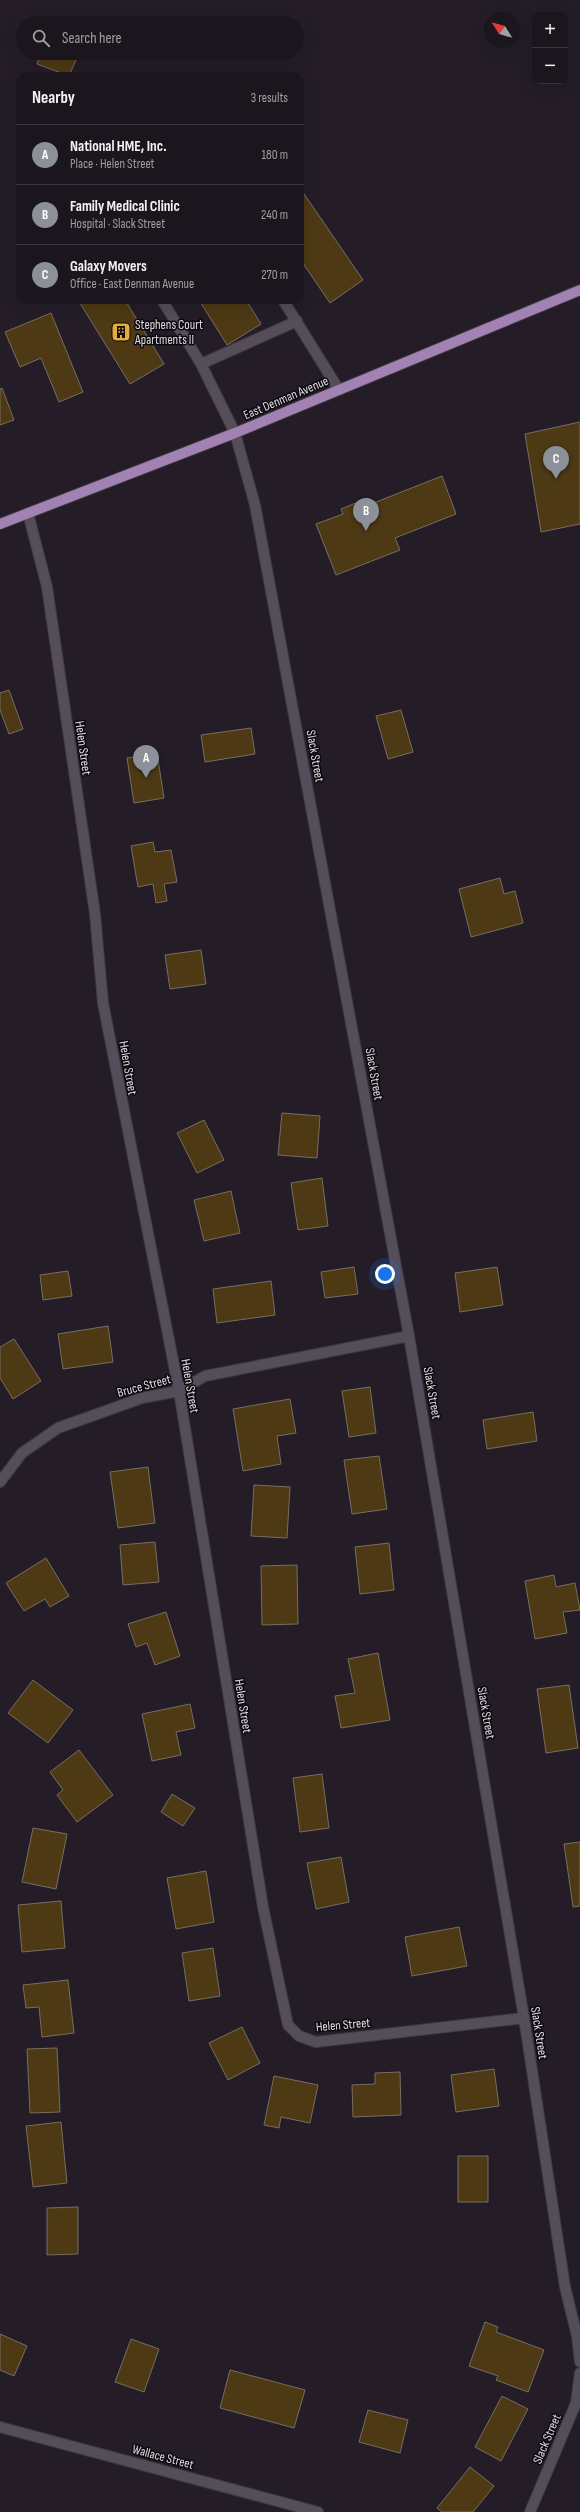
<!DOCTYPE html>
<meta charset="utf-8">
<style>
:root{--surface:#1b161e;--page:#241f27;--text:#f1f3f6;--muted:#a09fa4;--line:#39353c;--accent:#8c9099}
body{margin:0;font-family:"Sofia Sans Condensed",sans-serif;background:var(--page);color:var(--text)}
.controls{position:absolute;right:12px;top:12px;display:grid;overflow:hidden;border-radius:8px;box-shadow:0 4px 16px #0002}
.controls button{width:36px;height:36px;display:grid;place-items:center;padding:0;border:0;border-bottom:1px solid var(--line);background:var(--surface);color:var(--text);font:20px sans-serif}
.compass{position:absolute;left:484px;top:12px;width:36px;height:36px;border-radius:50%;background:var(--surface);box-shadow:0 4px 16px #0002;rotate:307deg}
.you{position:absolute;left:385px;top:1274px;width:14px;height:14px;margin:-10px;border:3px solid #fff;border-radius:50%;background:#1a73e8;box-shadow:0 0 0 6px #1a73e833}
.badge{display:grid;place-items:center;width:26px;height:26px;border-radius:50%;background:var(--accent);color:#fff;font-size:13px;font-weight:700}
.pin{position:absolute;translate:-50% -33px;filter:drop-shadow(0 1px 2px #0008)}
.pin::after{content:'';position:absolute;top:21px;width:14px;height:12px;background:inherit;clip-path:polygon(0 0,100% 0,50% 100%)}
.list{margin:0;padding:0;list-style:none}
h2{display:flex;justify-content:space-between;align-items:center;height:52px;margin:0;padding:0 16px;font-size:17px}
h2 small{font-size:13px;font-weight:400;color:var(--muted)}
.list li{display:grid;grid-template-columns:26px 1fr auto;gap:12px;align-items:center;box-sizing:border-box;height:60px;padding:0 16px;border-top:1px solid var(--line)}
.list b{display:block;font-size:15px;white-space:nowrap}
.list p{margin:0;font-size:13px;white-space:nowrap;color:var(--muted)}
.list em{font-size:13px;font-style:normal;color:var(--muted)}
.icon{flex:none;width:22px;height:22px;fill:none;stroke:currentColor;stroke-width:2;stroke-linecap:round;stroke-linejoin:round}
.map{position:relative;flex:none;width:580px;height:2512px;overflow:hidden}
.search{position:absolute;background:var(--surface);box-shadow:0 4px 16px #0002;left:16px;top:16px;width:288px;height:44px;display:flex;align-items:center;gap:10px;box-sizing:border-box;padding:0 14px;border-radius:22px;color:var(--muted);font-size:15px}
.panel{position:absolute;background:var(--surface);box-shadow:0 4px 16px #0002;left:16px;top:72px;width:288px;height:232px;border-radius:12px}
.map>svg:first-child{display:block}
</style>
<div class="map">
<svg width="580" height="2512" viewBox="0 0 580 2512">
<rect width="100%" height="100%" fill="#241d28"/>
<path fill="#4d3914" stroke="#776e60" d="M41,53H79L69,76L37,64Z
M300,188L363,280L330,303L300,259Z
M78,300H125L164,364L130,384Z
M199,300H246L261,324L227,345Z
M51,313L83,392L59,402L41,358L20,367L5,332Z
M2,388L14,420L0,425V389Z
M580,422V524L541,532L525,434Z
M442,476L456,514L395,538L400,550L336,575L316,524L343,514L341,509L368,498L371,504Z
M9,690L23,729L9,734L0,710V693Z
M401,710L413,752L388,759L376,716Z
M251,728L255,754L205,762L201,735Z
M157,753L164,798L134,803L127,758Z
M153,842L155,852L171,850L177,882L164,884L167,901L156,903L153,884L138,887L131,846Z
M500,878L504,894L515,891L523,923L471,937L459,889Z
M201,950L206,984L170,989L165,955Z
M282,1113L320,1116L317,1158L278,1155Z
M204,1120L224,1160L197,1173L177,1133Z
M322,1178L328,1226L298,1230L291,1183Z
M231,1191L240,1233L204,1241L194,1200Z
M354,1267L358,1294L325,1298L321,1272Z
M497,1267L503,1305L460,1312L455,1273Z
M68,1271L72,1296L43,1300L40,1275Z
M271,1281L275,1315L217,1323L213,1289Z
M108,1326L113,1362L63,1369L58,1334Z
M14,1339L41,1381L13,1399L0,1378V1347Z
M370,1387L376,1433L349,1437L342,1391Z
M290,1399L296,1433L277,1436L281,1464L243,1471L233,1409Z
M533,1412L537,1441L487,1449L483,1420Z
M379,1456L387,1509L352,1514L344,1460Z
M148,1467L155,1523L118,1528L110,1472Z
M254,1485L290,1487L287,1538L251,1536Z
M155,1542L159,1582L123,1585L120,1545Z
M389,1543L394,1590L360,1594L355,1547Z
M46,1558L69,1596L50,1607L45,1599L24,1611L6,1583Z
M297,1565L298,1624L262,1625L261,1566Z
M554,1575L556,1587L575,1583L580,1610L563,1612L567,1633L535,1639L525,1581Z
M166,1612L180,1656L155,1665L147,1643L136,1647L128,1624Z
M378,1653L390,1720L341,1728L335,1696L355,1693L348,1659Z
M33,1680L73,1710L48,1743L8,1713Z
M569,1685L578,1748L546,1753L537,1689Z
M190,1704L195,1728L176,1732L181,1755L152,1761L142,1714Z
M79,1750L113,1795L77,1822L57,1795L63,1790L50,1772Z
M322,1774L329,1828L300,1832L293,1778Z
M172,1794L195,1808L183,1826L161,1812Z
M33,1828L67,1834L56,1889L22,1882Z
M580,1842V1906L573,1907L564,1844Z
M341,1857L349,1902L316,1909L307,1863Z
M206,1871L214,1922L176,1929L167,1878Z
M61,1901L65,1948L22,1952L18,1905Z
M459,1927L467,1966L412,1976L405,1937Z
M213,1948L220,1996L189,2001L182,1953Z
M68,1980L74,2033L42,2037L39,2007L26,2008L23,1985Z
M242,2027L260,2063L228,2080L209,2043Z
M57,2048L60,2112L30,2113L27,2049Z
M494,2069L499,2106L456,2112L451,2075Z
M400,2072L401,2115L353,2117L352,2085L375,2084V2073Z
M274,2076L318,2085L310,2123L281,2117L279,2128L264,2125Z
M61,2122L67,2183L33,2187L26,2126Z
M458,2156H488V2202H458Z
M78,2207V2254L47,2255V2208Z
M485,2322L498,2327L496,2332L544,2350L528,2392L496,2380L498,2376L469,2366Z
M0,2334L27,2346L14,2376L0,2370Z
M131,2339L159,2349L144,2392L115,2382Z
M230,2370L305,2390L294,2428L220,2408Z
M502,2396L528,2409L501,2461L475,2447Z
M368,2410L408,2420L400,2453L359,2442Z
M470,2467L494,2486L473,2512H442L437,2508Z"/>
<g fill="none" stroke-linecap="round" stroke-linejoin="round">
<defs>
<path id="lane" d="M162,300L201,364L235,433
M283,300L339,390
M201,364L297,321"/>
<path id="street" d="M235,433L255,505L409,1336L524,2018L565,2287L577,2336L580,2362
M28,513L47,587L95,914L103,1003L179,1391L263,1907L288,2025L299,2036L316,2042L524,2018
M0,1482L22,1453L58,1428L142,1398L179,1391L205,1376L409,1336
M0,2427L318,2512
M530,2512L576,2403L580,2373"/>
<path id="primary" d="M0,524L235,433L580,290"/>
</defs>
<use href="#lane" stroke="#403a43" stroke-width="12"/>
<use href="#street" stroke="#403a43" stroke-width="12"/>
<use href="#primary" stroke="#403a43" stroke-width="12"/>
<use href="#lane" stroke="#554d5a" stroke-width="10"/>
<use href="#street" stroke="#554d5a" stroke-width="10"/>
<use href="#primary" stroke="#a282b3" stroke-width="10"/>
</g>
<defs>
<symbol id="building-square" viewBox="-11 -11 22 22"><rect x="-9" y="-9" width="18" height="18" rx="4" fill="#e6ac36" stroke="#0c080d"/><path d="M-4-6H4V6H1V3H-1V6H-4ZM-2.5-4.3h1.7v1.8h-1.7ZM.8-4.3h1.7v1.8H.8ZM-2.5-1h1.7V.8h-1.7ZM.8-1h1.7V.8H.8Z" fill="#111"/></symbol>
</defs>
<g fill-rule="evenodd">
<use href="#building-square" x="110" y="321" width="22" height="22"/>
</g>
<g text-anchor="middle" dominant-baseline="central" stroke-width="3" stroke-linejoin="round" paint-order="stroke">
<g font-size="13" fill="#e0dbe3" stroke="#0c080d" text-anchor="start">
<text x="135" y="325">Stephens Court<tspan x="135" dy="15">Apartments II</tspan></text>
</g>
<g font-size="13" fill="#e0dbe3" stroke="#0c080d">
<text transform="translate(286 398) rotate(-23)">East Denman Avenue</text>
<text transform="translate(83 748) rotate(82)">Helen Street</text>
<text transform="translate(315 756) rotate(80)">Slack Street</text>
<text transform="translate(128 1068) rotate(80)">Helen Street</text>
<text transform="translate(374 1074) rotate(80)">Slack Street</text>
<text transform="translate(144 1386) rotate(-15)">Bruce Street</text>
<text transform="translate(190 1386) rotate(80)">Helen Street</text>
<text transform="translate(432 1393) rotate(80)">Slack Street</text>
<text transform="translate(243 1706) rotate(81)">Helen Street</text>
<text transform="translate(486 1713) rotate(80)">Slack Street</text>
<text transform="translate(343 2025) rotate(-5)">Helen Street</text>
<text transform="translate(539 2033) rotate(81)">Slack Street</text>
<text transform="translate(547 2439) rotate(-67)">Slack Street</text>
<text transform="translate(163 2457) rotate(15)">Wallace Street</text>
</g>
</g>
</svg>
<div class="controls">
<button>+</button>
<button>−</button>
</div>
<svg class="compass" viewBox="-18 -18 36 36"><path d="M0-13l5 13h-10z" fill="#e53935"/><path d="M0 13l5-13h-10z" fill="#a09fa4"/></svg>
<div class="you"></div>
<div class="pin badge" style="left:146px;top:778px">A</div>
<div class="pin badge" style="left:366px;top:531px">B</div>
<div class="pin badge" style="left:556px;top:479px">C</div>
<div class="search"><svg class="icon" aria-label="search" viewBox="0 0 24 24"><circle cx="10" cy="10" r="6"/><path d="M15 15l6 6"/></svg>Search here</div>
<section class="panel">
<h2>Nearby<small>3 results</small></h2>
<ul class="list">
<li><span class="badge">A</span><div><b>National HME, Inc.</b><p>Place · Helen Street</p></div><em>180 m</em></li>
<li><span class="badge">B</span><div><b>Family Medical Clinic</b><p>Hospital · Slack Street</p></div><em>240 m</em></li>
<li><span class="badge">C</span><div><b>Galaxy Movers</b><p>Office · East Denman Avenue</p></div><em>270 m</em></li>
</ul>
</section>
</div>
